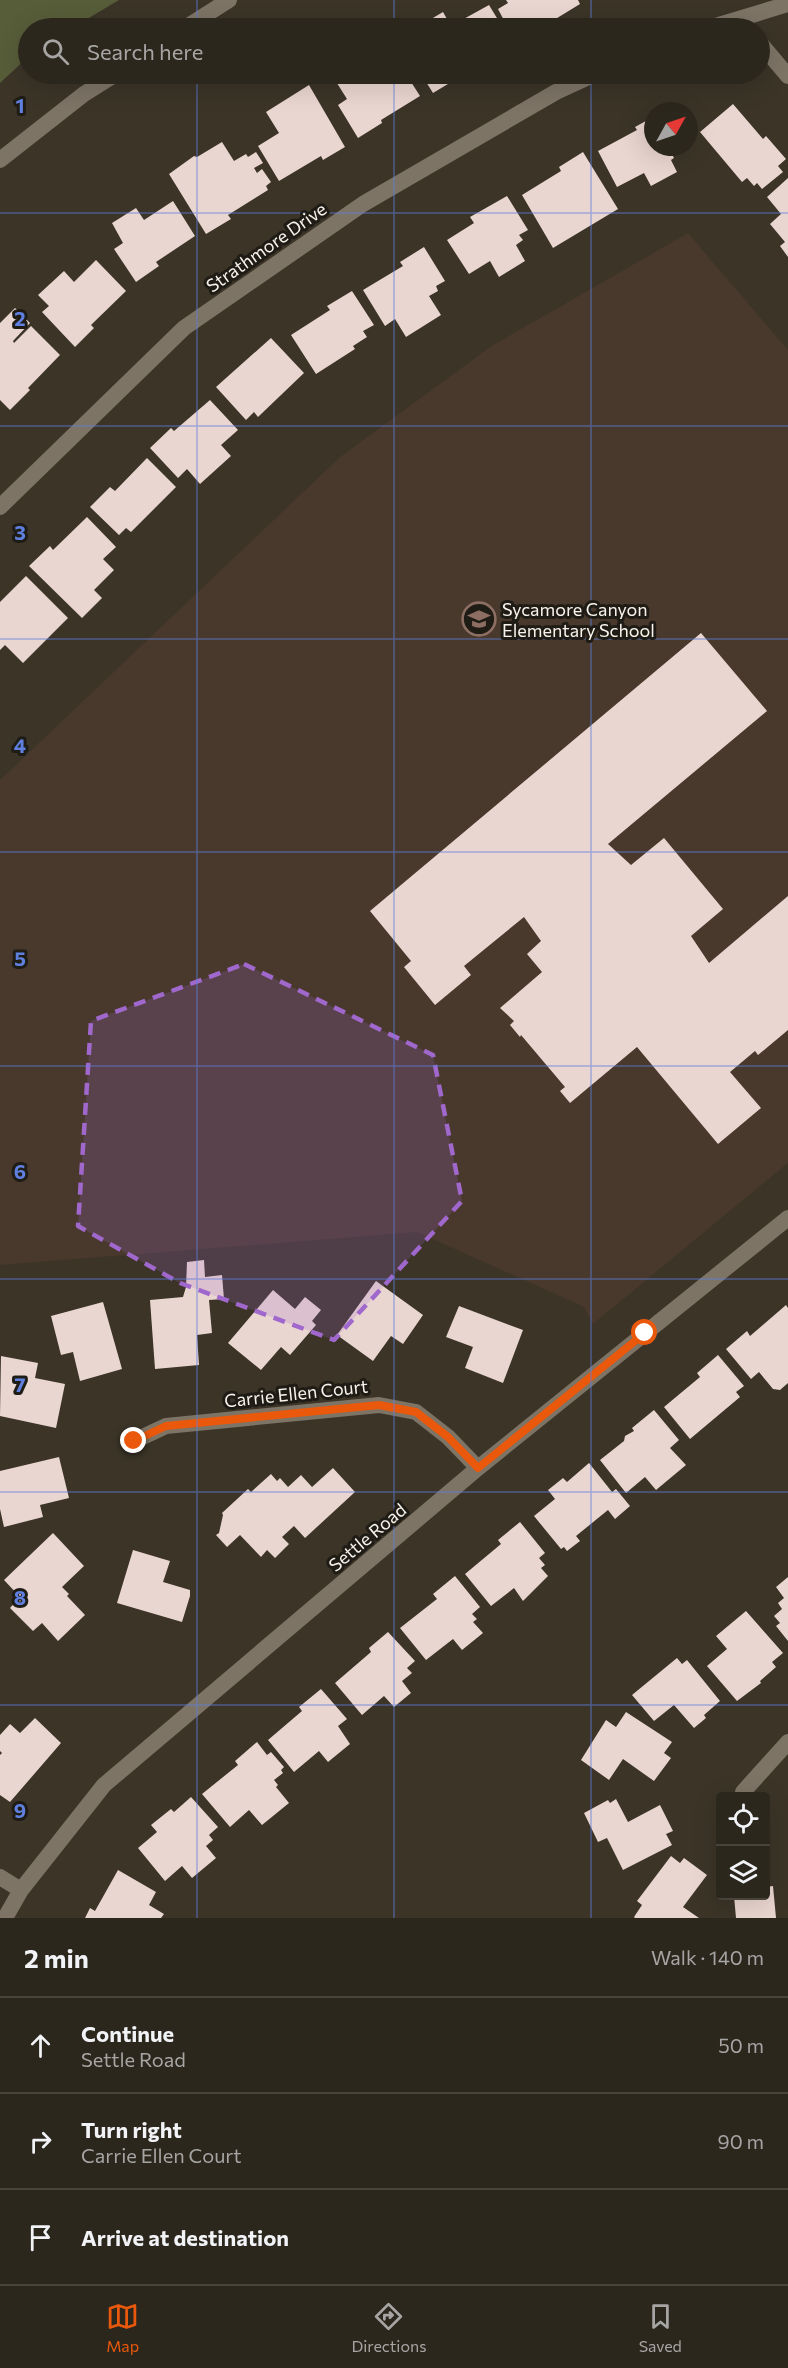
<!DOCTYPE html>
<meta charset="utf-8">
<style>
:root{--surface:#2c271d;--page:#342f26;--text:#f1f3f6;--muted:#a6a5a4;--line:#48443b;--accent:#ea580c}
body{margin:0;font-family:Commissioner,sans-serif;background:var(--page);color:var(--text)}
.controls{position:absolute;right:18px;bottom:18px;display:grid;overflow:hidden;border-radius:6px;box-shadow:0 6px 24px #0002}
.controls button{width:54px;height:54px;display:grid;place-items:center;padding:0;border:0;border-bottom:2px solid var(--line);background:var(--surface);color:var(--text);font:30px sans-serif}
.compass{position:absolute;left:644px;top:102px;width:54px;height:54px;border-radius:50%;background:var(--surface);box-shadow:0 6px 24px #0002;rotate:50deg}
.stop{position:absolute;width:18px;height:18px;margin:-14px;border:4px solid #ea580c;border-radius:50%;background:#fff}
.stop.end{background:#ea580c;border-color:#fff;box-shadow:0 2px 6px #0008}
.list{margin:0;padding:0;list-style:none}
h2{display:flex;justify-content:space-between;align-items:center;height:78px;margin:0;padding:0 24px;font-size:26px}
h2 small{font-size:20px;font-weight:400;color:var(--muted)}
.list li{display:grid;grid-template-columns:39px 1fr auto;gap:18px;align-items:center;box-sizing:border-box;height:96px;padding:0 24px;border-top:2px solid var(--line)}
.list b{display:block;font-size:22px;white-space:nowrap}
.list p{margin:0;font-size:20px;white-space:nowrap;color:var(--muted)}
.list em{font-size:20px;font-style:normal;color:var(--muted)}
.icon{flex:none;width:33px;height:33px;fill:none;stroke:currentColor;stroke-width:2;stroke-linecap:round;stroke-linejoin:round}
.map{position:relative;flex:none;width:788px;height:1918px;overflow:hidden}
.search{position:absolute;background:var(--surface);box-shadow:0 6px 24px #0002;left:18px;right:18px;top:18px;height:66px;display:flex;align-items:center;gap:15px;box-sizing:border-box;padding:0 21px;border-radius:33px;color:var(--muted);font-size:22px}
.sheet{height:366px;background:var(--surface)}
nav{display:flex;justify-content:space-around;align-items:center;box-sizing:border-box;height:84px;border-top:2px solid var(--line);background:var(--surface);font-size:16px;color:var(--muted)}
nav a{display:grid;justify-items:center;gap:3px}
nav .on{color:var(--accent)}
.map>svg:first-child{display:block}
</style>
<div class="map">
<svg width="788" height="1918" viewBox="0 0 788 1918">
<rect width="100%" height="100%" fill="#3b3427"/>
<path fill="#48392c" d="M688,233L788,350V1163L593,1324L584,1307L417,1232L0,1265V780L340,457L493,345Z"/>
<path fill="#575c39" d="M0,0H119L72,28H28V57L0,83Z"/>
<path fill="#ead6d0" d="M506,0H578L580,4L549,23L540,25V28H508L498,9L508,3Z
M489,5L503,28H416L443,12L451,26Z
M346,74H369L370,76L375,74H406L420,96L381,120L382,123L358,138L338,105L347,99L335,80Z
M421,74H455L458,78L433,93Z
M309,85L345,147L323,160L321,156L279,181L258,146L279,133L266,112Z
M733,104L763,139L766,136L786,159L778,166L783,172L762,189L757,183L754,186L747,178L742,182L700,132Z
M653,117V147H680L671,152L674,158L671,160L677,172L651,186L644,173L617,187L598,151L637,130L635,127Z
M222,142L234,161L246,154L248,157L256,152L263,163L254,168L257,173L262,169L271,182L266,186L268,190L228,215L231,219L206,234L169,174L194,156L197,157Z
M583,152L618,209L553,248L522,195L561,171L559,167Z
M788,178V257L780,246L785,242L770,224L781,214L767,197Z
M507,196L528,230L519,235L523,240L516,245L525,261L499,277L490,261L469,274L447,240L474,223L470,217Z
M173,201L195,236L156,262L159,266L136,282L114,249L123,243L112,223L136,208L144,220Z
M424,247L445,281L436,286L438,291L429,296L441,315L406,337L395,319L385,326L363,290L403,266L400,262Z
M96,260L126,291L91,325L94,328L75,347L42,312L49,306L38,295L64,271L74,282Z
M352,291L374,325L363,331L367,337L353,346L355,349L316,374L291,335L330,310L327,306Z
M15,308L30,323L13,341L14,343L31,326L60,355L28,388L30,390L10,410L0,400V323Z
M271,338L304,373L258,417L254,412L246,420L216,387Z
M210,400L238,430L221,445L231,456L200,484L187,469L178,478L150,448L171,428L174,431Z
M147,458L176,487L131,532L126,528L119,535L90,507L110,487L115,491Z
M87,517L116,547L103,559L114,570L94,590L102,598L82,618L29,566L50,546L53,550Z
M26,576L68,618L23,663L5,645L0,650V602Z
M701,633L767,711L608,844L631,865L664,838L723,909L691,936L709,963L788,896V1030L758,1055L755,1051L730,1072L761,1108L718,1144L637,1047L570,1103L560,1091L565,1087L521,1035L520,1037L510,1025L514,1021L500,1008L542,972L527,954L541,941L524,917L464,966L471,975L435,1005L404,967L411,961L370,911Z
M204,1260L205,1277L222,1275L224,1299L209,1300L212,1333L197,1335L199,1365L155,1369L150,1300L183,1297L186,1287L187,1262Z
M376,1281L423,1315L403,1344L391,1336L373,1361L337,1335Z
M273,1290L295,1309L305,1297L321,1310L312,1321L316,1325L290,1355L281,1347L261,1370L228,1343Z
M103,1302L122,1369L80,1381L73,1352L61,1355L51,1316Z
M786,1305L788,1308V1383L780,1390L773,1389L759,1372L751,1379L726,1349L747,1331L750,1336Z
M459,1306L523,1330L503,1383L465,1368L473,1347L446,1337Z
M718,1355L744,1386L736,1392L740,1397L690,1439L664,1407L700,1377L697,1373Z
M1,1356L38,1363L35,1378L65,1384L56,1428L0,1416Z
M654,1410L679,1440L670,1448L686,1465L656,1490L645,1477L626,1493L600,1460L624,1441L625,1436L634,1431L632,1428Z
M59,1457L69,1498L40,1505L43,1517L4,1527L0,1509V1471Z
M589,1463L612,1492L616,1489L630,1506L615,1519L608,1510L576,1536L580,1541L567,1551L564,1547L561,1549L534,1516L555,1499L548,1490L563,1478L567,1482Z
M333,1468L355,1492L305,1538L294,1526L282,1537L289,1544L275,1558L267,1550L261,1557L240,1535L227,1547L216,1535L219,1533L223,1515L222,1513L248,1489L251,1492L271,1474L277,1481L280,1478L288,1487L301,1475L312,1487Z
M520,1522L545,1553L539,1558L545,1565L541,1568L548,1576L523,1601L514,1588L491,1606L465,1574L501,1544L498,1540Z
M53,1533L84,1566L62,1587L69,1594L67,1596L85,1615L58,1641L42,1623L33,1631L10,1608L20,1597L4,1580Z
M133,1550L170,1561L163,1582L190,1590V1596L182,1622L117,1603Z
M455,1576L480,1607L472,1614L477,1619L473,1622L483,1633L462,1650L453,1639L426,1660L400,1628L437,1599L433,1594Z
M788,1577V1641L776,1626L780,1623L774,1616L782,1609L778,1603L784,1598L776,1587Z
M746,1611L783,1653L772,1662L776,1667L760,1681L761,1683L737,1701L707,1666L727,1649L716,1636Z
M388,1632L415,1661L407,1668L412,1673L402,1681L411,1693L394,1707L384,1696L362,1715L335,1683L371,1652L369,1648Z
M677,1658L682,1664L687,1660L720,1701L704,1715L706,1718L694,1728L674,1705L654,1721L632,1695Z
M321,1689L347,1719L338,1726L350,1744L328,1762L319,1751L294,1772L268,1740L302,1711L299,1707Z
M626,1712L672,1742L664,1753L671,1758L654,1781L623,1759L609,1780L581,1760L606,1720L616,1727Z
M35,1718L61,1743L10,1802L0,1795V1755L2,1753L0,1751V1735L10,1724L20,1733Z
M257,1742L267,1755L271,1752L284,1767L281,1770L283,1773L274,1780L278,1785L276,1787L289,1803L262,1825L249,1810L230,1827L202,1794L238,1765L235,1761Z
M191,1797L218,1827L209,1835L213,1840L206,1846L216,1858L192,1878L182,1866L165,1881L138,1848L157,1832L151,1825L171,1809L174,1812Z
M616,1799L628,1822L660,1805L673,1831L666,1834L672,1845L623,1870L607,1838L598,1842L584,1813L608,1800L610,1803Z
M671,1856L680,1863L684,1858L707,1875L683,1907L699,1918H635L634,1917L642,1905L637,1901Z
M118,1870L156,1892L149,1905L164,1914L161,1918H85L90,1908L95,1911Z
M773,1886L776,1918H736L734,1896H766V1887Z"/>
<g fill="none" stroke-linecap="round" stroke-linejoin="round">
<path stroke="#7d7466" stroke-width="16" d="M709,28L788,4
M760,43L788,76
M0,507L184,328L363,204L556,92L595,74
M134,1441L166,1426L379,1405L416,1412L448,1437L478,1468
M743,1792L788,1742
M0,1877L21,1890
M5,1918L21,1890L104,1785L478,1468L788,1218"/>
<path stroke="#7d7466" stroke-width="16" d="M185,28L229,0
M0,160L84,94L116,74"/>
</g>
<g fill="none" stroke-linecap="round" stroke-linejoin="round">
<path stroke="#ea580c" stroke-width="8" d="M134,1441L166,1426L379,1405L416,1412L448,1437L478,1468L645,1333"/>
</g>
<path fill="#a068cc" fill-opacity="0.2" stroke="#a068cc" stroke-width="4.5" stroke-dasharray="12 8" stroke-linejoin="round" d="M244,964L433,1055L462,1201L334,1340L180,1283L78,1226L91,1021Z"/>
<path fill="none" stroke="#5f80de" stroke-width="1.5" stroke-opacity="0.55" d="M197,0V28M394,0V28M591,0V28M197,74V1918M394,74V1918M591,74V1918M0,213H788M0,426H788M0,639H788M0,852H788M0,1066H788M0,1279H788M0,1492H788M0,1705H788"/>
<defs>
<symbol id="school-ring" viewBox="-11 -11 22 22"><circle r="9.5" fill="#1f1c16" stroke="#8d6e63" stroke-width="1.5"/><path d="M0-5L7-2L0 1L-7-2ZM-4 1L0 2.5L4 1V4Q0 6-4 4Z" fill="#8d6e63"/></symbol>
</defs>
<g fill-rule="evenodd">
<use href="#school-ring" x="460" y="600" width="38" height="38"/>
</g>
<g text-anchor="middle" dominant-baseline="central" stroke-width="6" stroke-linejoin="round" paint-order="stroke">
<g font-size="18" fill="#f8f3eb" stroke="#1f1c16">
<text transform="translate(266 247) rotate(-35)">Strathmore Drive</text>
<text transform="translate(296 1393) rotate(-6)">Carrie Ellen Court</text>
<text transform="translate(367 1537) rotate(-40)">Settle Road</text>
</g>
<g font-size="18" fill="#f8f3eb" stroke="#1f1c16" text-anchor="start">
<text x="502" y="609">Sycamore Canyon<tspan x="502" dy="21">Elementary School</tspan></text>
</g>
</g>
<g font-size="20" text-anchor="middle" font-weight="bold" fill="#5f80de" stroke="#1f1c16" stroke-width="6" stroke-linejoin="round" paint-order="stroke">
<text x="20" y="113">1</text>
<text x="20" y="326">2</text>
<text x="20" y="540">3</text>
<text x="20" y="753">4</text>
<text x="20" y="966">5</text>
<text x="20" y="1179">6</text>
<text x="20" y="1392">7</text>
<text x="20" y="1605">8</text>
<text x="20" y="1818">9</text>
</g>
</svg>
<div class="controls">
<button><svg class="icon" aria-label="locate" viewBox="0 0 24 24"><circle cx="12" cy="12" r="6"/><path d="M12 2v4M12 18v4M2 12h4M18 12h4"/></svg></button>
<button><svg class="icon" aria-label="layers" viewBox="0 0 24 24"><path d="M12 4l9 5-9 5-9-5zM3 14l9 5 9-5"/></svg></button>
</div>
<svg class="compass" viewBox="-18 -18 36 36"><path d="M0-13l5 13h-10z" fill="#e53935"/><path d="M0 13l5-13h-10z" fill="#a6a5a4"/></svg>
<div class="stop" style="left:645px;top:1333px"></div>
<div class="stop end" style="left:134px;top:1441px"></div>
<div class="search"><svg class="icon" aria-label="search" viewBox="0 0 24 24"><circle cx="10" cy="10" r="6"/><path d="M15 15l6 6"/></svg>Search here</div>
</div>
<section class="sheet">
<h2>2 min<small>Walk · 140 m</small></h2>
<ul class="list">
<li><svg class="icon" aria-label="ahead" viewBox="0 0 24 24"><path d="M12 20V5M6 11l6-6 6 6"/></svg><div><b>Continue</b><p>Settle Road</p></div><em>50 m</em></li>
<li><svg class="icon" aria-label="right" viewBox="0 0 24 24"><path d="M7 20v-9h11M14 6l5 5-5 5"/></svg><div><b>Turn right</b><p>Carrie Ellen Court</p></div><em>90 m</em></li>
<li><svg class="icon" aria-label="arrive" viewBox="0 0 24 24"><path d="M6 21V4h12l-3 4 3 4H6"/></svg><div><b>Arrive at destination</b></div></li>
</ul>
</section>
<nav>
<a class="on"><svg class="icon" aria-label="map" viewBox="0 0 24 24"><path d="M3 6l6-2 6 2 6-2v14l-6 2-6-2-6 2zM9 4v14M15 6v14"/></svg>Map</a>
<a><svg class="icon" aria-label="directions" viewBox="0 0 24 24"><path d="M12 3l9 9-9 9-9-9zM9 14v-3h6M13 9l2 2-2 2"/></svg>Directions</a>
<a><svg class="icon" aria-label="saved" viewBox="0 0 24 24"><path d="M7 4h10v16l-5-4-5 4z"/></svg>Saved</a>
</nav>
